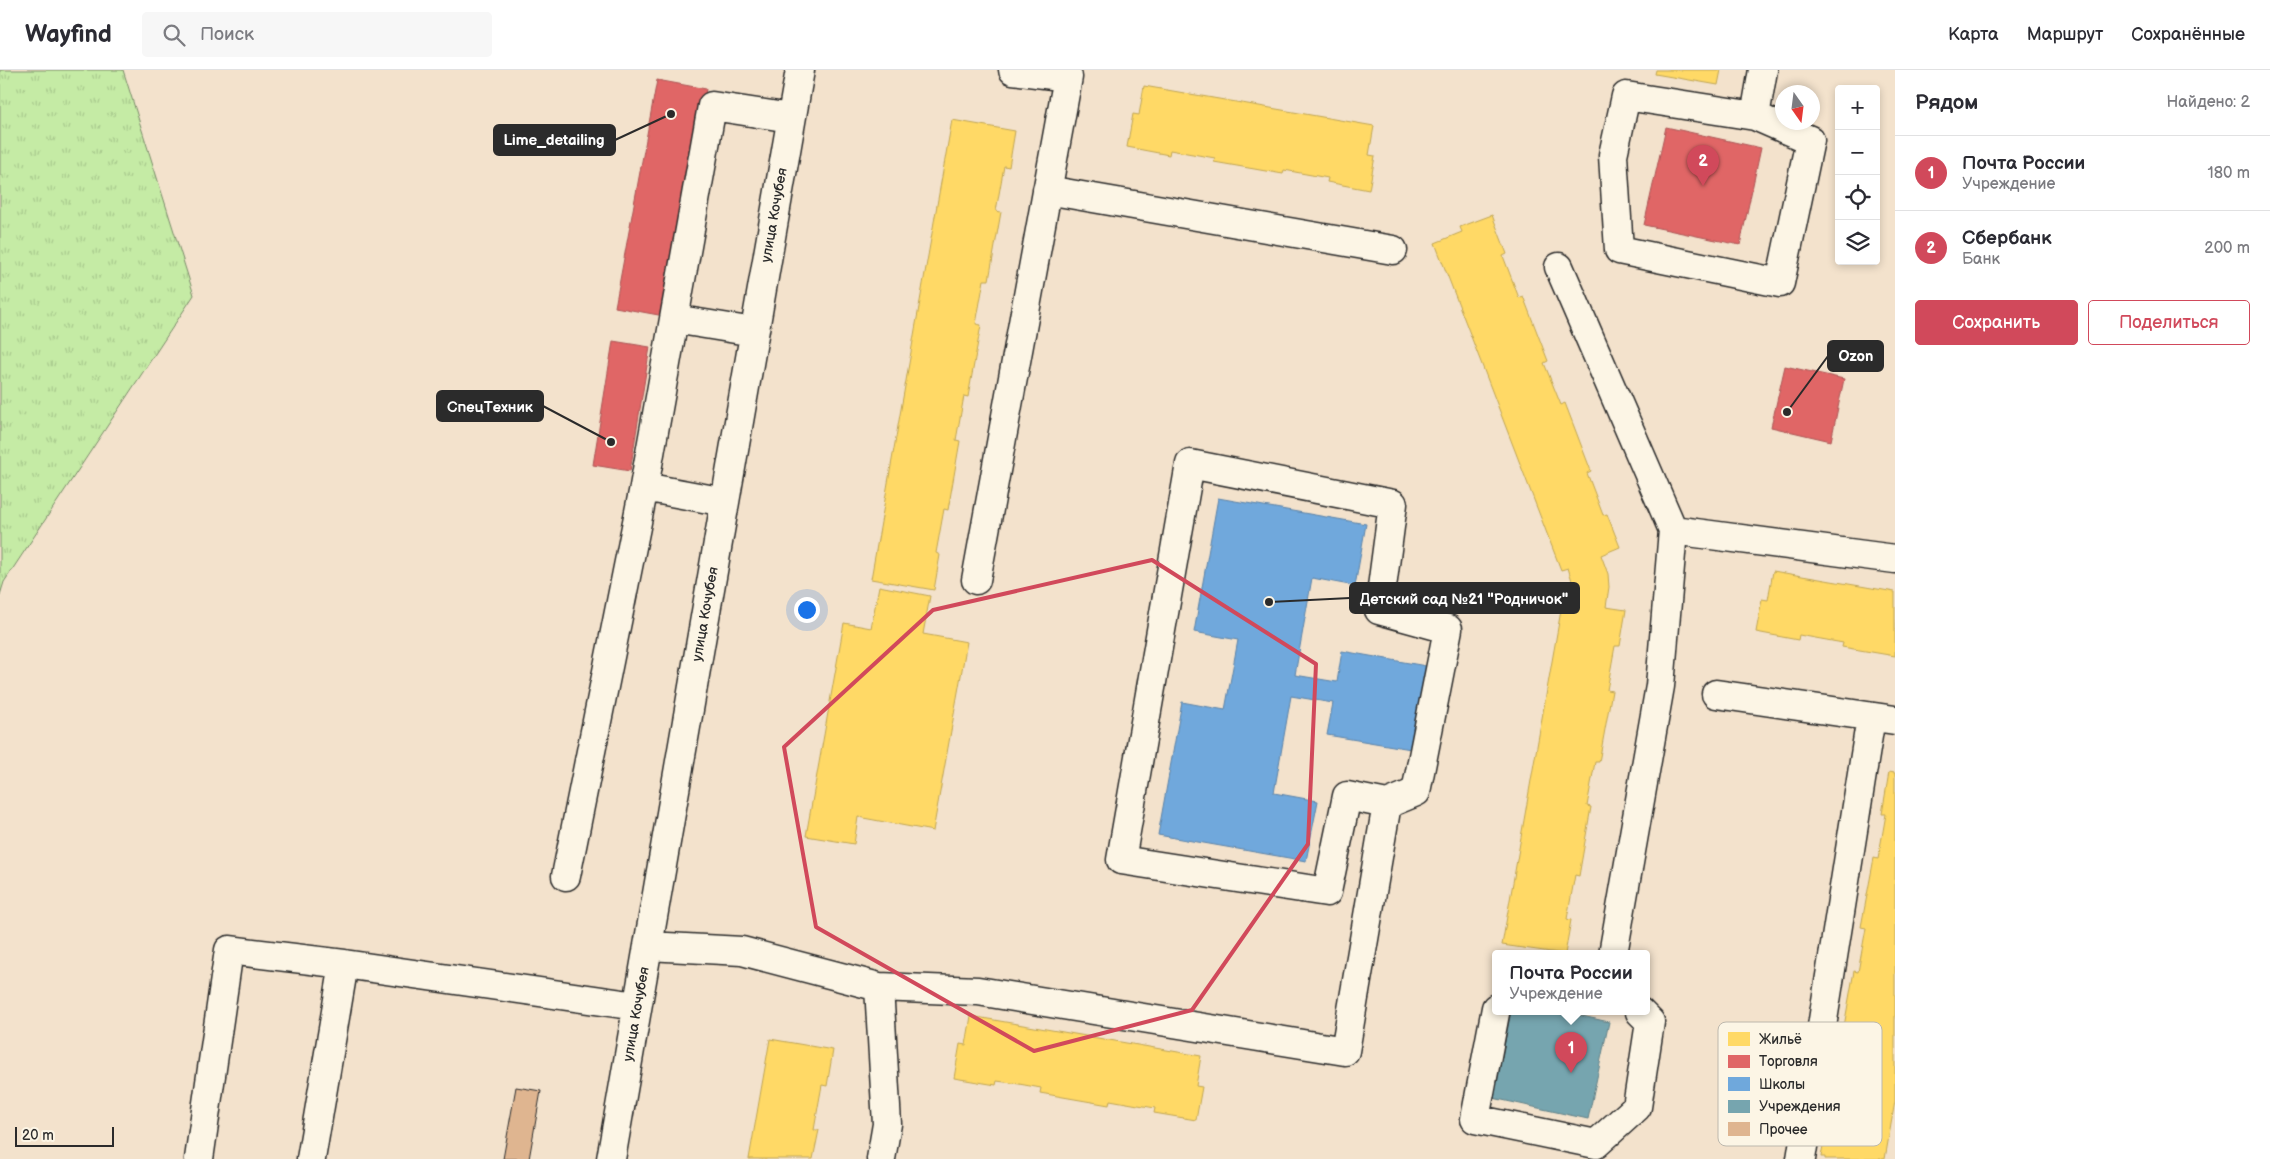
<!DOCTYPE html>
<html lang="ru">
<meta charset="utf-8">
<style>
:root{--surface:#fff;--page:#f7f7f7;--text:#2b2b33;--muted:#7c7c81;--line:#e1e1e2;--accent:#d1495b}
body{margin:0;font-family:"Balsamiq Sans",sans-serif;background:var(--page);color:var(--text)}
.controls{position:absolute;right:15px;top:15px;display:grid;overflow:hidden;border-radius:5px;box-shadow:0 2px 8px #0003}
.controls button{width:45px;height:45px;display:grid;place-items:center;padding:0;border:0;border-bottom:1px solid var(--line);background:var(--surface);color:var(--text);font:25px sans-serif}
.compass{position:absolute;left:1775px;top:15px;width:45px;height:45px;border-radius:50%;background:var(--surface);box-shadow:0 2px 8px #0003;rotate:166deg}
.scale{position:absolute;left:15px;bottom:12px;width:99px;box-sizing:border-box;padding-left:5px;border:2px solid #2b2b2b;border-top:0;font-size:14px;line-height:18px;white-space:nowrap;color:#2b2b2b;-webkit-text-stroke:4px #fcf5e5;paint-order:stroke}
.you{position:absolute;left:806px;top:539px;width:18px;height:18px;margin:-12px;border:4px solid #fff;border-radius:50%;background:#1a73e8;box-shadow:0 0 0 8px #1a73e833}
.badge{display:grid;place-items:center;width:32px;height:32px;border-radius:50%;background:var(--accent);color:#fff;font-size:16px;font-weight:700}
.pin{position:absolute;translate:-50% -41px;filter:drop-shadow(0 1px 2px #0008)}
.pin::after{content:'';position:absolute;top:26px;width:18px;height:15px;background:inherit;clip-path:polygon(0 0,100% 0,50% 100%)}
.popup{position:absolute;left:1492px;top:880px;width:158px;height:65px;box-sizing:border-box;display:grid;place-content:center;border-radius:5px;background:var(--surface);filter:drop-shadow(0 1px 4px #0005);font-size:16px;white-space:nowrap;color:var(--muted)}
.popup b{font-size:19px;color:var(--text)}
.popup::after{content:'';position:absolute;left:50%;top:100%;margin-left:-10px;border:10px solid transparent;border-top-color:var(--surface)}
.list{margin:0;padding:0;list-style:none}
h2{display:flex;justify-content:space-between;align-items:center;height:65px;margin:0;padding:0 20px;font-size:21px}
h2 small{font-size:16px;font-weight:400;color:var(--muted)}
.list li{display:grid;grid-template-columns:32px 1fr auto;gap:15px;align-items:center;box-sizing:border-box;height:75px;padding:0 20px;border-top:1px solid var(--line)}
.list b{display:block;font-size:19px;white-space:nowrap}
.list p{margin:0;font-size:16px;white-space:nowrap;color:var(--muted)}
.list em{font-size:16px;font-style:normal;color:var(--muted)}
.actions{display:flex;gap:10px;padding:15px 20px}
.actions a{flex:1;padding:11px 0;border:1px solid var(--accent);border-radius:5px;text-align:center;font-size:18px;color:var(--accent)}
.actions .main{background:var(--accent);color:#fff}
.icon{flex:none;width:28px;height:28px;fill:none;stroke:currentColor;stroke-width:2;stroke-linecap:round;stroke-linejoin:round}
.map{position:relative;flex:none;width:1895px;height:1089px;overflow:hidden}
header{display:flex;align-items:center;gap:30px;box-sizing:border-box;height:70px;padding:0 25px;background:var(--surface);border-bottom:1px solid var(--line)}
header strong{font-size:24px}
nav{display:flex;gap:28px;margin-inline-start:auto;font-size:18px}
.search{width:350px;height:45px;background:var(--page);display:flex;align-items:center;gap:12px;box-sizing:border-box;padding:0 18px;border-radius:5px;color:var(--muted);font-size:19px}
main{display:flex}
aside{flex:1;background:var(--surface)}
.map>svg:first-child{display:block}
</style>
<header>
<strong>Wayfind</strong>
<div class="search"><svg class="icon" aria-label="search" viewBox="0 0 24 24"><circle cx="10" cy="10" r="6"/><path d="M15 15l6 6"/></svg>Поиск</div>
<nav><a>Карта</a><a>Маршрут</a><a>Сохранённые</a></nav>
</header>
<main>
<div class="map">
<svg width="1895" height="1089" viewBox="0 0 1895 1089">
<defs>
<pattern id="grass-tufts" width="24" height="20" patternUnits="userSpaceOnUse" patternTransform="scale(1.25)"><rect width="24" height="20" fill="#c5eba5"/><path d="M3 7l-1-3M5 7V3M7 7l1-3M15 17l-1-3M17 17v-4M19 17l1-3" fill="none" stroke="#a9ca8e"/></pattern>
</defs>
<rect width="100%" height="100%" fill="#f3e2cc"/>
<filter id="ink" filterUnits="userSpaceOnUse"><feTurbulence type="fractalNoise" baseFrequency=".02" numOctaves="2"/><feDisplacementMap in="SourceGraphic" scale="10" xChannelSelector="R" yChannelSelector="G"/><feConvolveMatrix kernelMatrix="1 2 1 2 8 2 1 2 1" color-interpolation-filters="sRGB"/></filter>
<g filter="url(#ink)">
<path fill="url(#grass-tufts)" stroke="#788b68" d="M0,0H123L194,225L4,512L0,525Z"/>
<path fill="#ffd966" stroke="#bfa554" d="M1656,0H1721L1718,15L1655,4Z
M1144,16L1374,56L1369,85L1375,86L1369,120L1327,112L1328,108L1284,100L1283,104L1214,92L1215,88L1170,80L1169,85L1127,77L1133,44L1139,45Z
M952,50L1015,61L1009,97L1004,96L996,141L1001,142L989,210H984L976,254L981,255L968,327L964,326L956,370L960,371L948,440L944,439L936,483L940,485L934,520L871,509Z
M1492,145L1507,184L1503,186L1519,228L1523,226L1548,291L1544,293L1561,335L1565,333L1591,401L1587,403L1603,445L1607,444L1620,477L1601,485L1608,504L1609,517L1606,537L1626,540L1620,576H1615L1607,620L1612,621L1599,692H1595L1587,736L1591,737L1579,806L1575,805L1567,849L1571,850L1565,884L1502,875L1563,529L1570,530L1573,514L1568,498L1561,500L1435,173L1462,162L1460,157Z
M1773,501L1895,522V586L1842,577L1843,573L1799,565L1798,570L1756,562L1762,529L1768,530Z
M879,516L930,526L923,564L967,572L933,761L858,747L854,774L806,766L844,553L871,558Z
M1889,702L1895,703V1031L1885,1089H1825V1087H1821L1833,1018H1837L1845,974L1841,973L1854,901L1858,902L1866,858L1861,857L1874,788L1878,789L1882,767L1886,744H1882Z
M971,946L1201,986L1196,1016L1202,1017L1196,1050L1154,1043L1155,1038L1110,1030L1109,1035L1040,1023L1041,1018L1019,1014L997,1011L996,1015L954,1008L960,974L966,975Z
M770,969L833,980L827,1016L822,1015L818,1037L814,1060H819L813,1089H749Z"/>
<path fill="#e06666" stroke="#aa5454" d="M657,10L706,19L664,246L615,237Z
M1666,57L1761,78L1740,175L1644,155Z
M613,271L650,277L630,401L593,395Z
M1785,296L1844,309L1831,371L1771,357Z"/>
<path fill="#6fa8dc" stroke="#5b82a7" d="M1218,428L1366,454L1355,516L1312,508L1295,605L1337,612L1342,581L1426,596L1411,679L1327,665L1333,633L1291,626L1274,723L1318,731L1306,791L1158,765L1182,632L1225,640L1238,570L1194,562Z"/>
<path fill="#76a5af" stroke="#608087" d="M1511,942H1564L1609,952L1588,1049L1493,1028Z"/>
<path fill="#dfb590" stroke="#2b2b2b" d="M516,1017L541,1021L529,1089H503Z"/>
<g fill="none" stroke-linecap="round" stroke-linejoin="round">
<defs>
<path id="minor" d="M1755,46L1626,26L1613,85L1619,180L1780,213L1810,70L1755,46L1763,0
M1047,120L1393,180
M1559,197L1673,460L1660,616L1613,884
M674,249L754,262
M644,417L712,36L791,48
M1673,460L1895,489
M976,510L1068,7L1013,0
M1716,624L1895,650
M566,806L644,417L725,432
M648,876L742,881L879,917L887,1054L881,1089
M879,917L978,921L1345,981L1387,734L1416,722L1448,559L1379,540L1393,434L1190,394L1121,790L1327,822L1347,726L1387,734
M1496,938L1475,1049L1596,1074L1637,1037L1650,952L1640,942
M199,1089L229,880L344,894
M311,1089L344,894L637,936
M611,1089L800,0
M1801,1089L1871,647"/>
</defs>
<use href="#minor" stroke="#2b2b2b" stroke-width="31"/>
<use href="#minor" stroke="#fcf5e5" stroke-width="28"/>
</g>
</g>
<path fill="none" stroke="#d1495b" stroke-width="4" stroke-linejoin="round" d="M1152,490L1316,594L1308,774L1192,940L1034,981L816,857L784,677L933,540Z"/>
<g text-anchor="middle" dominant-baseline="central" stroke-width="5" stroke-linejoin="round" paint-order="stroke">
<g font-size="14" fill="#2b2b2b" stroke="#fcf5e5">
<text transform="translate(774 145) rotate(-80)">улица Кочубея</text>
<text transform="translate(705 544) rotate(-80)">улица Кочубея</text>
<text transform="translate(636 944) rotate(-80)">улица Кочубея</text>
</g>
</g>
<rect x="1718" y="952" width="164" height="124" rx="8" fill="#fcf5e5" stroke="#bdb8ad" stroke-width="1"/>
<rect x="1728" y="962" width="22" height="14" fill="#ffd966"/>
<rect x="1728" y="985" width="22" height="13" fill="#e06666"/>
<rect x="1728" y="1007" width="22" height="14" fill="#6fa8dc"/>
<rect x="1728" y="1030" width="22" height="13" fill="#76a5af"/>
<rect x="1728" y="1052" width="22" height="14" fill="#dfb590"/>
<g font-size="14" fill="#2b2b2b">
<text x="1759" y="974">Жильё</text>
<text x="1759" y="996">Торговля</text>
<text x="1759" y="1019">Школы</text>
<text x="1759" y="1041">Учреждения</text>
<text x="1759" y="1064">Прочее</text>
</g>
<path fill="none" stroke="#2b2b2b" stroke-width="2" d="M671 44L615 70M1787 342L1828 286M611 372L543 336M1269 532L1350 528"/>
<g fill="#2b2b2b" stroke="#fcf5e5" stroke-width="2">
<circle cx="671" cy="44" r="5"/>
<circle cx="1787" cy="342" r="5"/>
<circle cx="611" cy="372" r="5"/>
<circle cx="1269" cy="532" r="5"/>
</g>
<g fill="#2b2b2b" stroke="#2b2b2b" stroke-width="2">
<rect x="494" y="55" width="121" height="30" rx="5"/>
<rect x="1828" y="271" width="55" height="30" rx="5"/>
<rect x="437" y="321" width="106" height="30" rx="5"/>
<rect x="1350" y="513" width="229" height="30" rx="5"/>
</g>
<g font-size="15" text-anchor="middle" font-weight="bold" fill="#fff">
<text x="554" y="75">Lime_detailing</text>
<text x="1856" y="291">Ozon</text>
<text x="490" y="342">СпецТехник</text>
<text x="1464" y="534">Детский сад №21 "Родничок"</text>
</g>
</svg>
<div class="controls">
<button>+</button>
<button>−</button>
<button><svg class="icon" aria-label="locate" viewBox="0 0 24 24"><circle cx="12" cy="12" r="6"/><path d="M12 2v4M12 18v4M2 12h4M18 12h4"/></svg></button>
<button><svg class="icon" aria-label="layers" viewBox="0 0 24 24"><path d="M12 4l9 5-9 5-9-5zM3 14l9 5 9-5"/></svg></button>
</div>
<svg class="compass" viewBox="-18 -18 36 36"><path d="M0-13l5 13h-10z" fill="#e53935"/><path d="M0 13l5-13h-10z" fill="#7c7c81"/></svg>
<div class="scale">20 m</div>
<div class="you"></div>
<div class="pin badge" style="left:1571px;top:1003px">1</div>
<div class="popup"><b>Почта России</b>Учреждение</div>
<div class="pin badge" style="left:1703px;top:116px">2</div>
</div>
<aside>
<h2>Рядом<small>Найдено: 2</small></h2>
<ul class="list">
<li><span class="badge">1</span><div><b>Почта России</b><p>Учреждение</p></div><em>180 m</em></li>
<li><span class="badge">2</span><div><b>Сбербанк</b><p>Банк</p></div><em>200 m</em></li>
</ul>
<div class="actions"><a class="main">Сохранить</a><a>Поделиться</a></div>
</aside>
</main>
